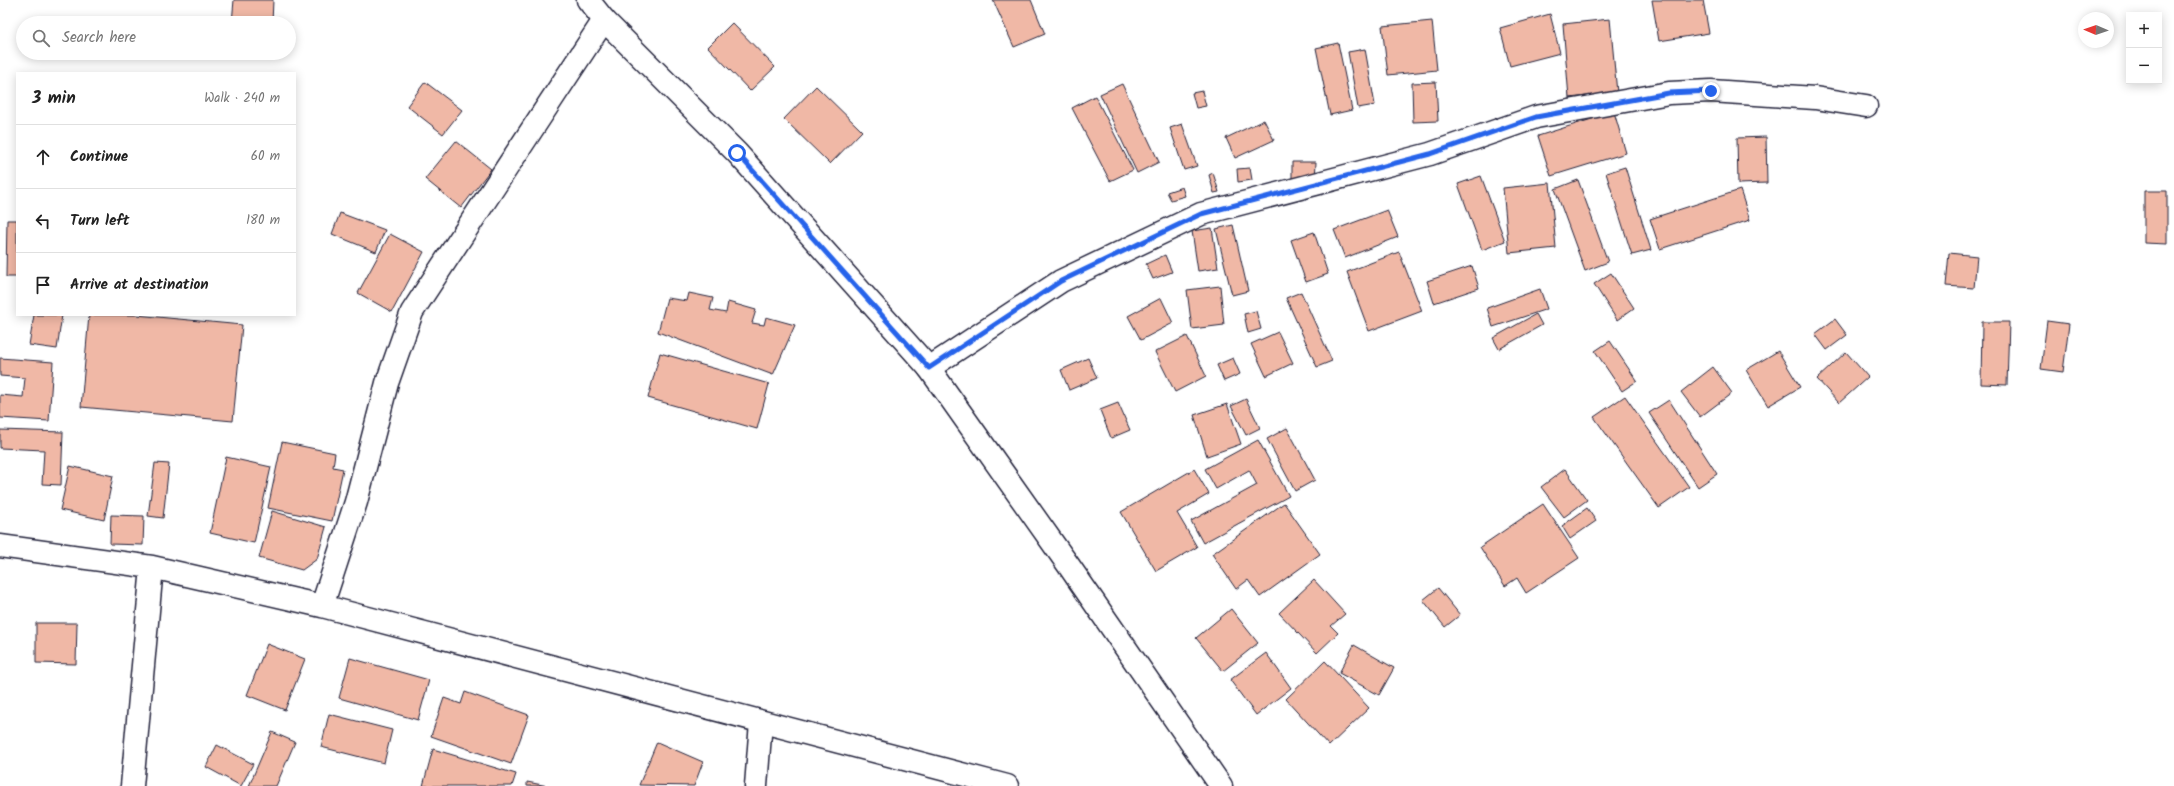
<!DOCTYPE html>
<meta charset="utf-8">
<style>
:root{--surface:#fff;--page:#f2f2f2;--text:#222;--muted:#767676;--line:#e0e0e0}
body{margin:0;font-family:Kalam,sans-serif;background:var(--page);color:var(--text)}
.controls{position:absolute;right:12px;top:12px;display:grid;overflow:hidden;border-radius:0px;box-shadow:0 2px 10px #0003}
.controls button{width:36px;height:36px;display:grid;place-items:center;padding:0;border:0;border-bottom:1px solid var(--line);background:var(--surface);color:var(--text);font:20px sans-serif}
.compass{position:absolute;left:2078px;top:12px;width:36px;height:36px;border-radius:50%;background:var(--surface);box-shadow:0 2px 10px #0003;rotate:272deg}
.stop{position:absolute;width:12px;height:12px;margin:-9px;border:3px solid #2563eb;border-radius:50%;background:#fff}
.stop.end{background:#2563eb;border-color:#fff;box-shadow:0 1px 4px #0008}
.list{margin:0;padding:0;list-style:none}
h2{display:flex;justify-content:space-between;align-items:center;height:52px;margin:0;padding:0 16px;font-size:17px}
h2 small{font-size:13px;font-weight:400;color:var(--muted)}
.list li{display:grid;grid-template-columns:26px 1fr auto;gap:12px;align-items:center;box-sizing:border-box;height:64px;padding:0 16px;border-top:1px solid var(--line)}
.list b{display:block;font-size:15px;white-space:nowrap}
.list em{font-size:13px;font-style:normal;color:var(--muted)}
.icon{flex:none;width:22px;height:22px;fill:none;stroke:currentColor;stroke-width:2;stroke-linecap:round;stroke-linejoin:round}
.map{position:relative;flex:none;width:2174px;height:786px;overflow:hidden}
.search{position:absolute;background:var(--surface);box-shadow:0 2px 10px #0003;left:16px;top:16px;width:280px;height:44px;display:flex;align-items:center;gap:10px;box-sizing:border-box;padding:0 14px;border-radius:22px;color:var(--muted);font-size:15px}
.panel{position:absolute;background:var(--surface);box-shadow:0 2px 10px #0003;left:16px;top:72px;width:280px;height:244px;border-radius:0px}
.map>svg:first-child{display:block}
</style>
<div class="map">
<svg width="2174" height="786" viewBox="0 0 2174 786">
<rect width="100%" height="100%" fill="#fff"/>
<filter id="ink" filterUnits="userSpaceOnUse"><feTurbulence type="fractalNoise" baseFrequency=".025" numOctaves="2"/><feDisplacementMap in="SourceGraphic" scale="8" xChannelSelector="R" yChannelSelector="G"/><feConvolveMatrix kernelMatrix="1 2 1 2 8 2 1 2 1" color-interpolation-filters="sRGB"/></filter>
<g filter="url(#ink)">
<path fill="#f0b8a6" stroke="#22223b" d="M234,0H273L272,23H232Z
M993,0H1031L1045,34L1014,47Z
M1652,0H1703L1709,33L1659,41Z
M1550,14L1560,53L1510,66L1500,28Z
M1610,19L1617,93L1569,98L1563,24Z
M1432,21L1437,70L1388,75L1382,26Z
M732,23L775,67L750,91L708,47Z
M1338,43L1352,110L1330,115L1316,48Z
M1365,49L1375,105L1358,108L1348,52Z
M425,82L462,110L443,134L407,106Z
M1436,82L1438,121L1413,122L1412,83Z
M1122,84L1159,162L1137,173L1100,94Z
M816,86L862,131L830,164L784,119Z
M1202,91L1206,106L1196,108L1192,93Z
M1095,96L1133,170L1110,181L1072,108Z
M1614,112L1626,153L1551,176L1538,136Z
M1264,120L1274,140L1235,158L1226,138Z
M1182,124L1197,166L1184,170L1170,128Z
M1766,137L1767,183L1738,184L1737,138Z
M456,141L491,169L461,208L425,179Z
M1292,162H1316L1315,181H1292Z
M1625,167L1651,250L1632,255L1606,173Z
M1250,168L1252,180L1238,182L1237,169Z
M1213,173L1219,192L1214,193L1209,175Z
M1481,176L1505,241L1482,250L1458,184Z
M1578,180L1608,262L1585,271L1555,189Z
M1550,183L1556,248L1509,253L1503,188Z
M1182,187L1185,196L1171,200L1167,192Z
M1740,190L1750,220L1660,249L1650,219Z
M2144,191H2167V244L2144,243Z
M1387,210L1398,237L1345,258L1334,230Z
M340,213L385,230L376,252L332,234Z
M7,220H17V277H6Z
M1233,225L1248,291L1232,295L1216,229Z
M1212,228L1218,268L1198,271L1192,231Z
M1314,232L1328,274L1306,282L1291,240Z
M390,234L424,252L392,312L358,293Z
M1399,252L1422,311L1369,331L1347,272Z
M1949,253L1977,256L1974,288L1946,286Z
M1165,255L1172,272L1153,279L1146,264Z
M1472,266L1479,288L1434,303L1427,281Z
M1611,273L1634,308L1617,320L1594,284Z
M1220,286L1224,325L1192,329L1187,290Z
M1540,289L1547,309L1493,327L1487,308Z
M1301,292L1332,361L1317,367L1286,298Z
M689,293L713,298L710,310L726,313L728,302L756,310L752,323L764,325L766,317L795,325L773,375L658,332L667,298L687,301Z
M1161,298L1173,323L1141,340L1128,316Z
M1256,311L1261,329L1248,333L1244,314Z
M1536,314L1542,325L1499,349L1493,338Z
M34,315H62L57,349L29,345Z
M89,315H136L242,325L233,421L81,407Z
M1835,319L1847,335L1827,350L1815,334Z
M2047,321L2069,324L2063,372L2041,369Z
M1982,322H2009L2007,385L1981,384Z
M1278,332L1293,363L1266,376L1251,344Z
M1187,336L1206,376L1175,392L1155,352Z
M1610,341L1637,381L1622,391L1595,351Z
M1778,351L1800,387L1768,406L1746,370Z
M1846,352L1868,377L1839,403L1817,379Z
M660,353L769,384L757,429L648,398Z
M0,358L53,362L49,421L0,418V395L23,397L25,378L0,376Z
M1088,358L1097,378L1069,390L1061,370Z
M1233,358L1240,374L1224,381L1217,365Z
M1713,367L1732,393L1700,417L1681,392Z
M1625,396L1689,487L1659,508L1594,417Z
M1246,399L1260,428L1246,435L1231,406Z
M1669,400L1717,474L1698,487L1649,413Z
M1118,403L1130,430L1111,438L1100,410Z
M1227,404L1241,444L1207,456L1194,415Z
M1287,428L1315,480L1295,491L1267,439Z
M0,430L63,432L61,485L42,484L44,450L0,448Z
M1258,440L1289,496L1203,543L1191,521L1257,485L1249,470L1216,489L1205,469Z
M282,442L335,453L333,467L343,469L332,521L268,508Z
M226,457L271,467L254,543L210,533Z
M155,463L169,464L163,518L148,516Z
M70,466L113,476L104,520L60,510Z
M1194,469L1209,494L1177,513L1197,547L1156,571L1121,512Z
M1565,469L1587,500L1564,517L1541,487Z
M1284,503L1320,554L1260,597L1248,580L1236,589L1212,554Z
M1543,504L1579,558L1526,593L1517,578L1505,586L1480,547Z
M1587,508L1596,521L1570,539L1562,526Z
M272,511L326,527L317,559L302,570L259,558Z
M111,515L144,516L143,545L110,544Z
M1314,580L1345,614L1331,626L1338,633L1317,653L1279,613Z
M1438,588L1460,615L1445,627L1423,600Z
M1231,609L1258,643L1223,671L1196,638Z
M36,623H77L76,664L36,663Z
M267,644L305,659L285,710L247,695Z
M1354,645L1394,668L1379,695L1339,673Z
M1266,653L1291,688L1256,715L1230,680Z
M350,658L429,680L418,720L339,698Z
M1325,661L1369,708L1329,746L1286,699Z
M465,692L529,715L511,764L431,736L444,698L461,704Z
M329,714L392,730L384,763L321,747Z
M272,732L295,742L276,786H249Z
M657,742L703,762L694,786L639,785Z
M217,745L253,764L241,786L206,767Z
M433,749L516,774L512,786H423Z
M527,782L548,786H527Z"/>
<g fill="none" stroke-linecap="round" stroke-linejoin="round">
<defs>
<path id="minor" d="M929,368L1061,281L1201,214L1430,154L1536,117L1669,93L1711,91L1815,98L1866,106
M0,546L152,567L322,606L1007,786
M322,606L356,502L387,383L412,312L604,20
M132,786L152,567
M756,786L761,722"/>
<path id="tertiary" d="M588,0L604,20L737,153L929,368L1069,566L1221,786"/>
</defs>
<use href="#minor" stroke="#22223b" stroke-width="25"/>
<use href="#tertiary" stroke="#22223b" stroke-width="25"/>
<use href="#minor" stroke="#fff" stroke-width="22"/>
<use href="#tertiary" stroke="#fff" stroke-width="22"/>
</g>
</g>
<g fill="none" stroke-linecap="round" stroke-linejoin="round" filter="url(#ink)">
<path stroke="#2563eb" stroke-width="5" d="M737,153L929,368L1061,281L1201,214L1430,154L1536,117L1669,93L1711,91"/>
</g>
</svg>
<div class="controls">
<button>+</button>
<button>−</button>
</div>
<svg class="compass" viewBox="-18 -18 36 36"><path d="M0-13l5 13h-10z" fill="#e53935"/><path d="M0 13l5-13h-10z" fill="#767676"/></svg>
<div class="stop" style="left:737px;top:153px"></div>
<div class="stop end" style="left:1711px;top:91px"></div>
<div class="search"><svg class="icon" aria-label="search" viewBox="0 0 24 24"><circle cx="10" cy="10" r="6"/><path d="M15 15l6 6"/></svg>Search here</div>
<section class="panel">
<h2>3 min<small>Walk · 240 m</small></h2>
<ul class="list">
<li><svg class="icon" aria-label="ahead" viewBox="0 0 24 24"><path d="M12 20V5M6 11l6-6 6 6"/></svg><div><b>Continue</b></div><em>60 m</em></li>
<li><svg class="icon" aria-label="left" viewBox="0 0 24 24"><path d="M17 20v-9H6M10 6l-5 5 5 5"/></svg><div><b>Turn left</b></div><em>180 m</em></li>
<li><svg class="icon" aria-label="arrive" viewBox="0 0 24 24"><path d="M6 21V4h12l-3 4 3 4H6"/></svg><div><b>Arrive at destination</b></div></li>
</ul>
</section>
</div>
